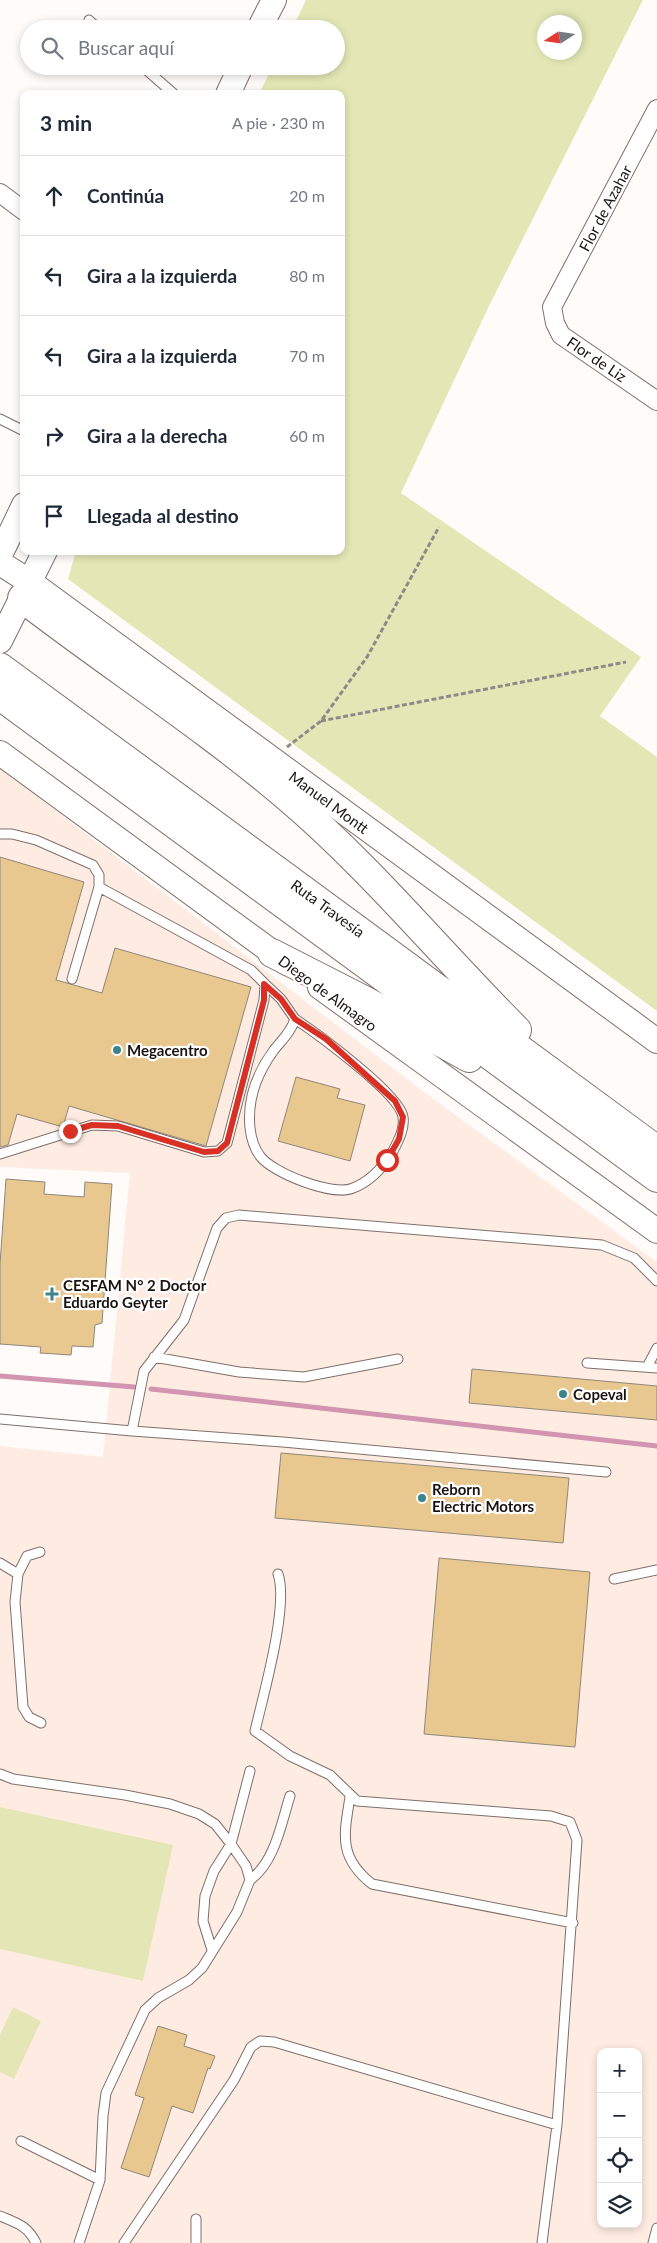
<!DOCTYPE html>
<html lang="es">
<meta charset="utf-8">
<style>
:root{--surface:#fff;--page:#f6f6f7;--text:#1f2937;--muted:#747a83;--line:#e0e1e3}
body{margin:0;font-family:Lato,sans-serif;background:var(--page);color:var(--text)}
.controls{position:absolute;right:15px;bottom:15px;display:grid;overflow:hidden;border-radius:10px;box-shadow:0 2px 8px #0003}
.controls button{width:45px;height:45px;display:grid;place-items:center;padding:0;border:0;border-bottom:1px solid var(--line);background:var(--surface);color:var(--text);font:25px sans-serif}
.compass{position:absolute;left:537px;top:15px;width:45px;height:45px;border-radius:50%;background:var(--surface);box-shadow:0 2px 8px #0003;rotate:258deg}
.stop{position:absolute;width:15px;height:15px;margin:-11px;border:4px solid #d93025;border-radius:50%;background:#fff}
.stop.end{background:#d93025;border-color:#fff;box-shadow:0 1px 5px #0008}
.list{margin:0;padding:0;list-style:none}
h2{display:flex;justify-content:space-between;align-items:center;height:65px;margin:0;padding:0 20px;font-size:21px}
h2 small{font-size:16px;font-weight:400;color:var(--muted)}
.list li{display:grid;grid-template-columns:32px 1fr auto;gap:15px;align-items:center;box-sizing:border-box;height:80px;padding:0 20px;border-top:1px solid var(--line)}
.list b{display:block;font-size:19px;white-space:nowrap}
.list em{font-size:16px;font-style:normal;color:var(--muted)}
.icon{flex:none;width:28px;height:28px;fill:none;stroke:currentColor;stroke-width:2;stroke-linecap:round;stroke-linejoin:round}
.map{position:relative;flex:none;width:657px;height:2243px;overflow:hidden}
.search{position:absolute;background:var(--surface);box-shadow:0 2px 8px #0003;left:20px;top:20px;width:325px;height:55px;display:flex;align-items:center;gap:12px;box-sizing:border-box;padding:0 18px;border-radius:28px;color:var(--muted);font-size:19px}
.panel{position:absolute;background:var(--surface);box-shadow:0 2px 8px #0003;left:20px;top:90px;width:325px;height:465px;border-radius:10px}
.map>svg:first-child{display:block}
</style>
<div class="map">
<svg width="657" height="2243" viewBox="0 0 657 2243">
<rect width="100%" height="100%" fill="#fefbf9"/>
<path fill="#feece2" fill-rule="evenodd" d="M0,768L432,1098L657,1262V2243H0V1446L103,1457L130,1173L0,1167ZM601,2052H638V2224H601Z"/>
<path fill="#e4e7b5" fill-rule="evenodd" d="M306,0H643L489,306L401,493L641,657L600,716L657,757V1011L68,579L76,551H341V94H259L273,66H336V29H292ZM574,22V52H544V22Z
M0,1807L173,1845L143,1981L0,1949Z
M13,2007L41,2021L14,2079L0,2072V2035Z"/>
<g fill="none" stroke-linecap="round" stroke-linejoin="round">
<path stroke="#d294af" stroke-width="5" d="M0,1376L134,1387
M151,1389L657,1446"/>
</g>
<path fill="#e9c88f" stroke="#8e877a" d="M0,857L84,882L56,980L102,993L115,948L251,987L206,1146L69,1106L63,1127L17,1114L8,1145L0,1147Z
M296,1077L340,1089L337,1098L365,1105L350,1161L278,1141Z
M6,1179L45,1182L44,1194L84,1197L85,1182L112,1184L102,1323L95,1325L93,1347L72,1346L71,1355L40,1353L41,1347L0,1344V1264Z
M472,1369L657,1386V1420L469,1403Z
M281,1453L569,1478L563,1543L275,1518Z
M439,1558L590,1572L575,1747L424,1734Z
M158,2026L187,2035L184,2046L215,2056L210,2069L208,2068L193,2113L172,2106L149,2177L121,2168L144,2098L135,2095Z"/>
<g fill="none" stroke-linecap="round" stroke-linejoin="round">
<defs>
<path id="lane" d="M89,20L99,29
M142,66L174,94
M0,419L24,431
M0,834H12L36,840L93,865L99,875V887L72,979
M265,984L281,999L295,1019C291,1032 282,1040 274,1050C257,1073 247,1099 250,1128C251,1137 254,1148 260,1156C272,1173 334,1197 353,1188C369,1182 383,1167 392,1153C397,1143 405,1130 403,1117C400,1094 316,1033 295,1019
M0,1154L92,1125L118,1126L204,1152L218,1151L227,1143L264,1000L265,984L251,970L99,887
M154,1357L239,1372L304,1377L398,1359
M587,1363L657,1368
M647,1367L657,1348
M0,1419L132,1431
M606,1472L283,1442L132,1431L144,1371L184,1320L217,1228L226,1218L239,1215L602,1245L634,1258L657,1281
M40,1552L27,1556L18,1574L15,1602L23,1707L29,1717L41,1723
M0,1563L18,1574
M278,1574C289,1606 263,1696 255,1731L290,1756L330,1775L357,1801L551,1816L570,1822L577,1840L557,2125L542,2243
M614,1579L657,1570
M0,1774L13,1779L125,1795L170,1804L199,1814L215,1824L231,1844L246,1866L250,1880L237,1912L202,1968L189,1980L158,1998L145,2010L106,2093L103,2116L100,2180L79,2243
M350,1797C344,1835 338,1857 372,1884L573,1923
M250,1880C275,1862 281,1824 290,1796
M212,1950L203,1921L205,1896L214,1871L231,1844L250,1771
M21,2141L100,2180
M0,2216C17,2223 28,2226 36,2243
M124,2243L234,2080L251,2047L260,2041L274,2042L557,2125
M196,2243V2219
M653,2243L657,2228"/>
<path id="street" d="M657,109L552,307L555,323L561,335L657,401
M0,193L24,211"/>
<path id="secondary" d="M259,29L274,0
M228,94L241,66
M0,555L24,505
M0,563L30,582L657,1041
M0,641L45,551
M0,753L287,963
M320,987L657,1231"/>
<path id="highway" d="M22,598C109,665 202,725 286,796C370,867 440,953 517,1030
M0,667L657,1150
M0,696L657,1178
M272,953L366,1001L469,1058"/>
</defs>
<use href="#lane" stroke="#7e7069" stroke-width="11"/>
<use href="#street" stroke="#7e7069" stroke-width="20"/>
<use href="#secondary" stroke="#7e7069" stroke-width="26"/>
<use href="#highway" stroke="#7e7069" stroke-width="30"/>
<path stroke="#8e8a88" stroke-width="3" stroke-dasharray="5 2.5" stroke-linecap="butt" d="M321,721L626,662
M287,747L321,721L367,657L439,527"/>
<use href="#lane" stroke="#fff" stroke-width="9"/>
<use href="#street" stroke="#fff" stroke-width="18"/>
<use href="#secondary" stroke="#fff" stroke-width="24"/>
<use href="#highway" stroke="#fff" stroke-width="28"/>
</g>
<g fill="none" stroke-linecap="round" stroke-linejoin="round">
<path stroke="#d93025" stroke-width="6" d="M70,1131L92,1125L118,1126L204,1152L218,1151L227,1143L264,1000V984L281,999L295,1019L326,1039L395,1101L403,1117L399,1139L387,1160"/>
</g>
<g fill="#3c8488" stroke="#fff" stroke-width="2">
<circle cx="117" cy="1050" r="5"/>
<path d="M49.5 1286.5h5v5h5v5h-5v5h-5v-5h-5v-5h5z"/>
<circle cx="563" cy="1394" r="5"/>
<circle cx="422" cy="1498" r="5"/>
</g>
<g text-anchor="middle" dominant-baseline="central" stroke-width="4.5" stroke-linejoin="round" paint-order="stroke">
<g font-size="15" fill="#191411" stroke="#fff">
<text transform="translate(605 208) rotate(-62)">Flor de Azahar</text>
<text transform="translate(597 359) rotate(34)">Flor de Liz</text>
<text transform="translate(329 802) rotate(36)">Manuel Montt</text>
<text transform="translate(328 908) rotate(36)">Ruta Travesía</text>
<text transform="translate(328 993) rotate(36)">Diego de Almagro</text>
</g>
<g font-size="15" font-weight="bold" fill="#191411" stroke="#fff" text-anchor="start">
<text x="127" y="1050">Megacentro</text>
<text x="63" y="1285">CESFAM N° 2 Doctor<tspan x="63" dy="17">Eduardo Geyter</tspan></text>
<text x="573" y="1394">Copeval</text>
<text x="432" y="1489">Reborn<tspan x="432" dy="17">Electric Motors</tspan></text>
</g>
</g>
</svg>
<div class="controls">
<button>+</button>
<button>−</button>
<button><svg class="icon" aria-label="locate" viewBox="0 0 24 24"><circle cx="12" cy="12" r="6"/><path d="M12 2v4M12 18v4M2 12h4M18 12h4"/></svg></button>
<button><svg class="icon" aria-label="layers" viewBox="0 0 24 24"><path d="M12 4l9 5-9 5-9-5zM3 14l9 5 9-5"/></svg></button>
</div>
<svg class="compass" viewBox="-18 -18 36 36"><path d="M0-13l5 13h-10z" fill="#e53935"/><path d="M0 13l5-13h-10z" fill="#747a83"/></svg>
<div class="stop" style="left:387px;top:1160px"></div>
<div class="stop end" style="left:70px;top:1131px"></div>
<div class="search"><svg class="icon" aria-label="search" viewBox="0 0 24 24"><circle cx="10" cy="10" r="6"/><path d="M15 15l6 6"/></svg>Buscar aquí</div>
<section class="panel">
<h2>3 min<small>A pie · 230 m</small></h2>
<ul class="list">
<li><svg class="icon" aria-label="ahead" viewBox="0 0 24 24"><path d="M12 20V5M6 11l6-6 6 6"/></svg><div><b>Continúa</b></div><em>20 m</em></li>
<li><svg class="icon" aria-label="left" viewBox="0 0 24 24"><path d="M17 20v-9H6M10 6l-5 5 5 5"/></svg><div><b>Gira a la izquierda</b></div><em>80 m</em></li>
<li><svg class="icon" aria-label="left" viewBox="0 0 24 24"><path d="M17 20v-9H6M10 6l-5 5 5 5"/></svg><div><b>Gira a la izquierda</b></div><em>70 m</em></li>
<li><svg class="icon" aria-label="right" viewBox="0 0 24 24"><path d="M7 20v-9h11M14 6l5 5-5 5"/></svg><div><b>Gira a la derecha</b></div><em>60 m</em></li>
<li><svg class="icon" aria-label="arrive" viewBox="0 0 24 24"><path d="M6 21V4h12l-3 4 3 4H6"/></svg><div><b>Llegada al destino</b></div></li>
</ul>
</section>
</div>
